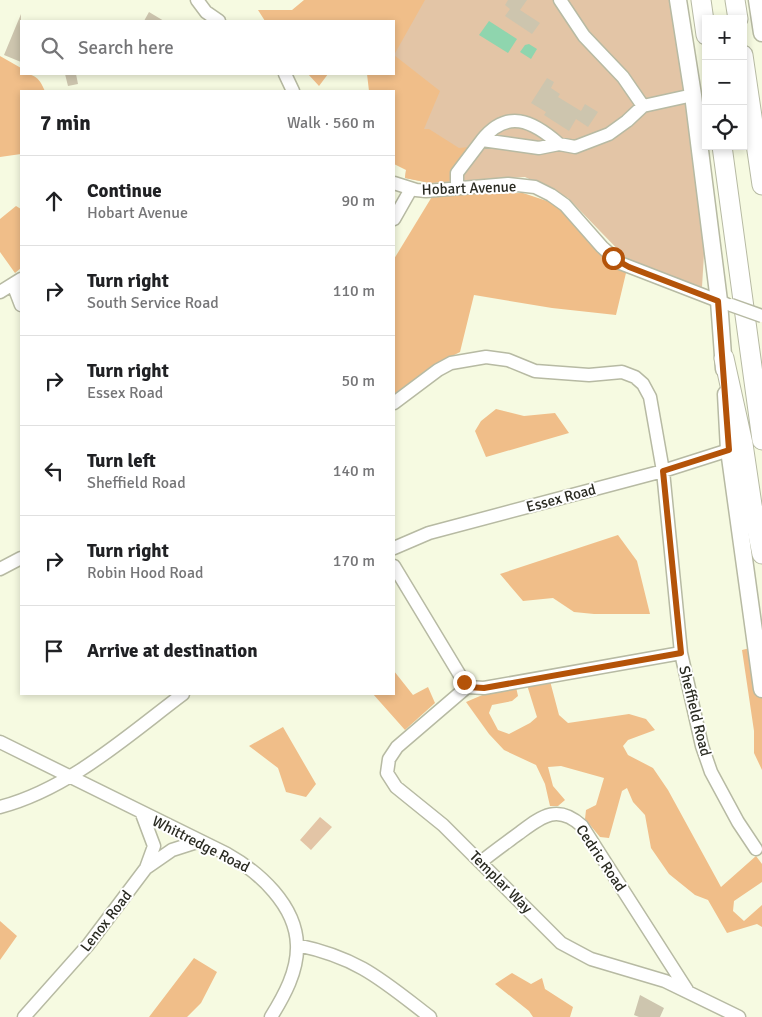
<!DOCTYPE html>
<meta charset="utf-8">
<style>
:root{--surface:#fff;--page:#f6f6f6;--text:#202124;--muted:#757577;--line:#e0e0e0}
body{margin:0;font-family:Signika,sans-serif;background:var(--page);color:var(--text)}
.controls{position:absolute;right:15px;top:15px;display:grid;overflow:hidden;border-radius:0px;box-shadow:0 2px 8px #0003}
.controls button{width:45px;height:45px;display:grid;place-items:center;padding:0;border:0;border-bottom:1px solid var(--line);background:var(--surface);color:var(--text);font:25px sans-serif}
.stop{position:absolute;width:15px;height:15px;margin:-11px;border:4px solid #b45309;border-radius:50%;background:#fff}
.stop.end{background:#b45309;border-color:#fff;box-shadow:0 1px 5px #0008}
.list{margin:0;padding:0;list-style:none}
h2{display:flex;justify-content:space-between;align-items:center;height:65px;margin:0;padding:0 20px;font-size:21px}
h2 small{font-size:16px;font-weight:400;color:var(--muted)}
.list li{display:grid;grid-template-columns:32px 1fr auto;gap:15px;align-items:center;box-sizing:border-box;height:90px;padding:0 20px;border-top:1px solid var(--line)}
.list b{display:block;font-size:19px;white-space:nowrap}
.list p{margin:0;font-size:16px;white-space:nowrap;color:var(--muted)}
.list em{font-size:16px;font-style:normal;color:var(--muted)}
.icon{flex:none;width:28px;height:28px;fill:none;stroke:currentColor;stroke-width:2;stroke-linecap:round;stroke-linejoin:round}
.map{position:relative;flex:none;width:762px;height:1017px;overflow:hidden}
.search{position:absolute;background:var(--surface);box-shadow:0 2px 8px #0003;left:20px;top:20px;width:375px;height:55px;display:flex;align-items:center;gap:12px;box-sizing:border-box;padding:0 18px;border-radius:0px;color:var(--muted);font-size:19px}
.panel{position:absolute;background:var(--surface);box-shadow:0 2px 8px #0003;left:20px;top:90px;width:375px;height:605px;border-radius:0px}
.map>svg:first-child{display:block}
</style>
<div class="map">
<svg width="762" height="1017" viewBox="0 0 762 1017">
<rect width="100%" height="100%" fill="#f6fae1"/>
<path fill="#e3c5a6" d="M348,0H671L705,238L702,287L629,261L568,198L525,177L430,183L405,178L406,170L394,55V21Z
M320,817L332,827L311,850L300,840Z"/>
<path fill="#f0be89" d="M304,0H425L394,55L440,91L424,129H429L459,148L469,147L452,181L430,183L405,178L406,170L394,164V91H369L367,74H394V21H265L258,10H292Z
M0,56L21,68V74C36,74 39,78 45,91H21V154L0,157Z
M308,74H328L319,86Z
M523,193L553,203L626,273L616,315L552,308L474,295L460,352L433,366L394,394V259L433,195Z
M16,206L21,209V268L15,273L0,252V219Z
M496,409L524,416L555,413L569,433L486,457L475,431L481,421Z
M618,535L637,561L650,614H594L574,612L553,598L523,601L500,574Z
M754,647L762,697V770L754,753V731L742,650Z
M394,671L413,695L428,687L435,703L405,730L373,694H394Z
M550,681L559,715L568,723L629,714L646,719L655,730L628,740L623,746L628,755L653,768L668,790L721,887L756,856L762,864V882L734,901L733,911L744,921L762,905V927L757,924L727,933L708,900L695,895L669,874L651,848L645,815L633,802L627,788L622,791L609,838L600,837L585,819L586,810L596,805L604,778L561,766L548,767L553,786L565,800L558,806H550L545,784L536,765L504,750L489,734L466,702L487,693L516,687L518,696L512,701L492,705L489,713L498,730L509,734L530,723L537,717L527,685Z
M283,727L316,784L306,797L286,792L278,768L249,746Z
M0,921L17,936L0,960Z
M194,958L217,972L201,1003L187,1017H149Z
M512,973L531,984L542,978L545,989L573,1007L570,1017H533L529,1011L495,984Z"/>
<path fill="#8fd5ae" d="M489,21L517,39L508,53L479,35Z
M529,44L537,49L531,59L520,52L525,45Z"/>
<path fill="#cdc5ae" d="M508,0H527L520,10L540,23L532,34L505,16L510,9L505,5Z
M149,12L164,21H144Z
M21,14V62L4,55Z
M65,74H76L78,84L68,86Z
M547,78L554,82L551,88L560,94L558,97L581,111L585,104L598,112L588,127L576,119L569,131L544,115L546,112L531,103Z
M640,995L664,1008L660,1017H639L634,1015Z"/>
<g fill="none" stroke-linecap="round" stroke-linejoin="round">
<defs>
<path id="minor" d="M197,0L206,12L219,21
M560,0L584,36L623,77L643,106L693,95
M285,74L293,91
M482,140C507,109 532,120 559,144
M394,183L416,190L426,191L508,184L535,187L551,195L565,205L602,247L620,263L726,304
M457,187V173L482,140L539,148L559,144L575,147L609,134L627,121L643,106
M394,219L411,189
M13,284L21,305
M0,292L21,279
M394,403L438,370L451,363L486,357L508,360L535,371L589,375L622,372L635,377L643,384L650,397L663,471L681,653L702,746L711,772L738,822L756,849
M394,548L429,533L663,471L729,450
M394,566L467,687L484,688L681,653
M0,569L21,558
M467,687L397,747L389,759L387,773L396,787L443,825L561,943L591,959L665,981L739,1017
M0,742L227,854C259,872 296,905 297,945C298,971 284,996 271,1017
M0,807C69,789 127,736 183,694
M142,814L154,846L146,868
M481,862C493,852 506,843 518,834C541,817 557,803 582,826L687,990
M297,945C359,958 382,980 430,1017
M24,1017L88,945L146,868L172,850L200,841"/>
<path id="major" d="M678,0L693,95L719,301L724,369
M757,0L762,33
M726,394L729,450L762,689"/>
<path id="highway" d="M701,0L706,35
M735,0L738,19
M743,55L762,185
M722,146L762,440
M724,358L743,444L752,505L762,554"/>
</defs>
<use href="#minor" stroke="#b7baa3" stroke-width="15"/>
<use href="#major" stroke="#b7baa3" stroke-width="19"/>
<use href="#highway" stroke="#b7baa3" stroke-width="21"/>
<use href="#minor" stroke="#fff" stroke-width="12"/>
<use href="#major" stroke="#fff" stroke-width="16"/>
<use href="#highway" stroke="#fff" stroke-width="19"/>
<defs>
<path id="minor-bridge" d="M731,305L762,316"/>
</defs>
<use href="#minor-bridge" stroke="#b7baa3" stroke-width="15" stroke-linecap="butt"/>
<use href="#minor-bridge" stroke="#fff" stroke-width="12"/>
</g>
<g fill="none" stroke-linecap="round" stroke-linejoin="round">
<path stroke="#b45309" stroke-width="6" d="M464,682L467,687L484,688L681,653L663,471L729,450L718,301L629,267L613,258"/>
</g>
<g text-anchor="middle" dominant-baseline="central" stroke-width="4" stroke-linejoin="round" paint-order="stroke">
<g font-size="15" fill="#2a2b22" stroke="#fff">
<text transform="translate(469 188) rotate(-2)">Hobart Avenue</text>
<text transform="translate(561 498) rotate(-15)">Essex Road</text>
<text transform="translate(695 711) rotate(76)">Sheffield Road</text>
<text transform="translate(201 844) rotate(27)">Whittredge Road</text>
<text transform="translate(601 858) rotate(56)">Cedric Road</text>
<text transform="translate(501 882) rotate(45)">Templar Way</text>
<text transform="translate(106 921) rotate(-52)">Lenox Road</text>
</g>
</g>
</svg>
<div class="controls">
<button>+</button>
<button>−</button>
<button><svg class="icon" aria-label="locate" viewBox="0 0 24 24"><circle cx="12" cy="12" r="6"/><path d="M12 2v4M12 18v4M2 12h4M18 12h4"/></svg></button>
</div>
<div class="stop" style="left:613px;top:258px"></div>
<div class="stop end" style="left:464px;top:682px"></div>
<div class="search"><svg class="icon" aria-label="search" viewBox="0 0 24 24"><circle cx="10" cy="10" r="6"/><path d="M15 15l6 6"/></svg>Search here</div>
<section class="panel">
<h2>7 min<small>Walk · 560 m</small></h2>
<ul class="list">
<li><svg class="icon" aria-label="ahead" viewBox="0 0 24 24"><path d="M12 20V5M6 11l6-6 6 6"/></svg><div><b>Continue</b><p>Hobart Avenue</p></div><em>90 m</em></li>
<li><svg class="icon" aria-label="right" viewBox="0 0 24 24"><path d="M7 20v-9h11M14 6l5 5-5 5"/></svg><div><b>Turn right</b><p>South Service Road</p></div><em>110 m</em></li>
<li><svg class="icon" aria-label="right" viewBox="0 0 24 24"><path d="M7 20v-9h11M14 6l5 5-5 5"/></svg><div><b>Turn right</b><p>Essex Road</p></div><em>50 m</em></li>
<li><svg class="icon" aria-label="left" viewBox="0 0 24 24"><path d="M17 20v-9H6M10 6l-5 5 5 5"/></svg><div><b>Turn left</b><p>Sheffield Road</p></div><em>140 m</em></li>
<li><svg class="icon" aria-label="right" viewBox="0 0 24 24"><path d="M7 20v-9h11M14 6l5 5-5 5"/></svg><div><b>Turn right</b><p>Robin Hood Road</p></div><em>170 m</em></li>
<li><svg class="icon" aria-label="arrive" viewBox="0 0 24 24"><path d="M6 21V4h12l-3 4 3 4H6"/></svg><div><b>Arrive at destination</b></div></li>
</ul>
</section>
</div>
